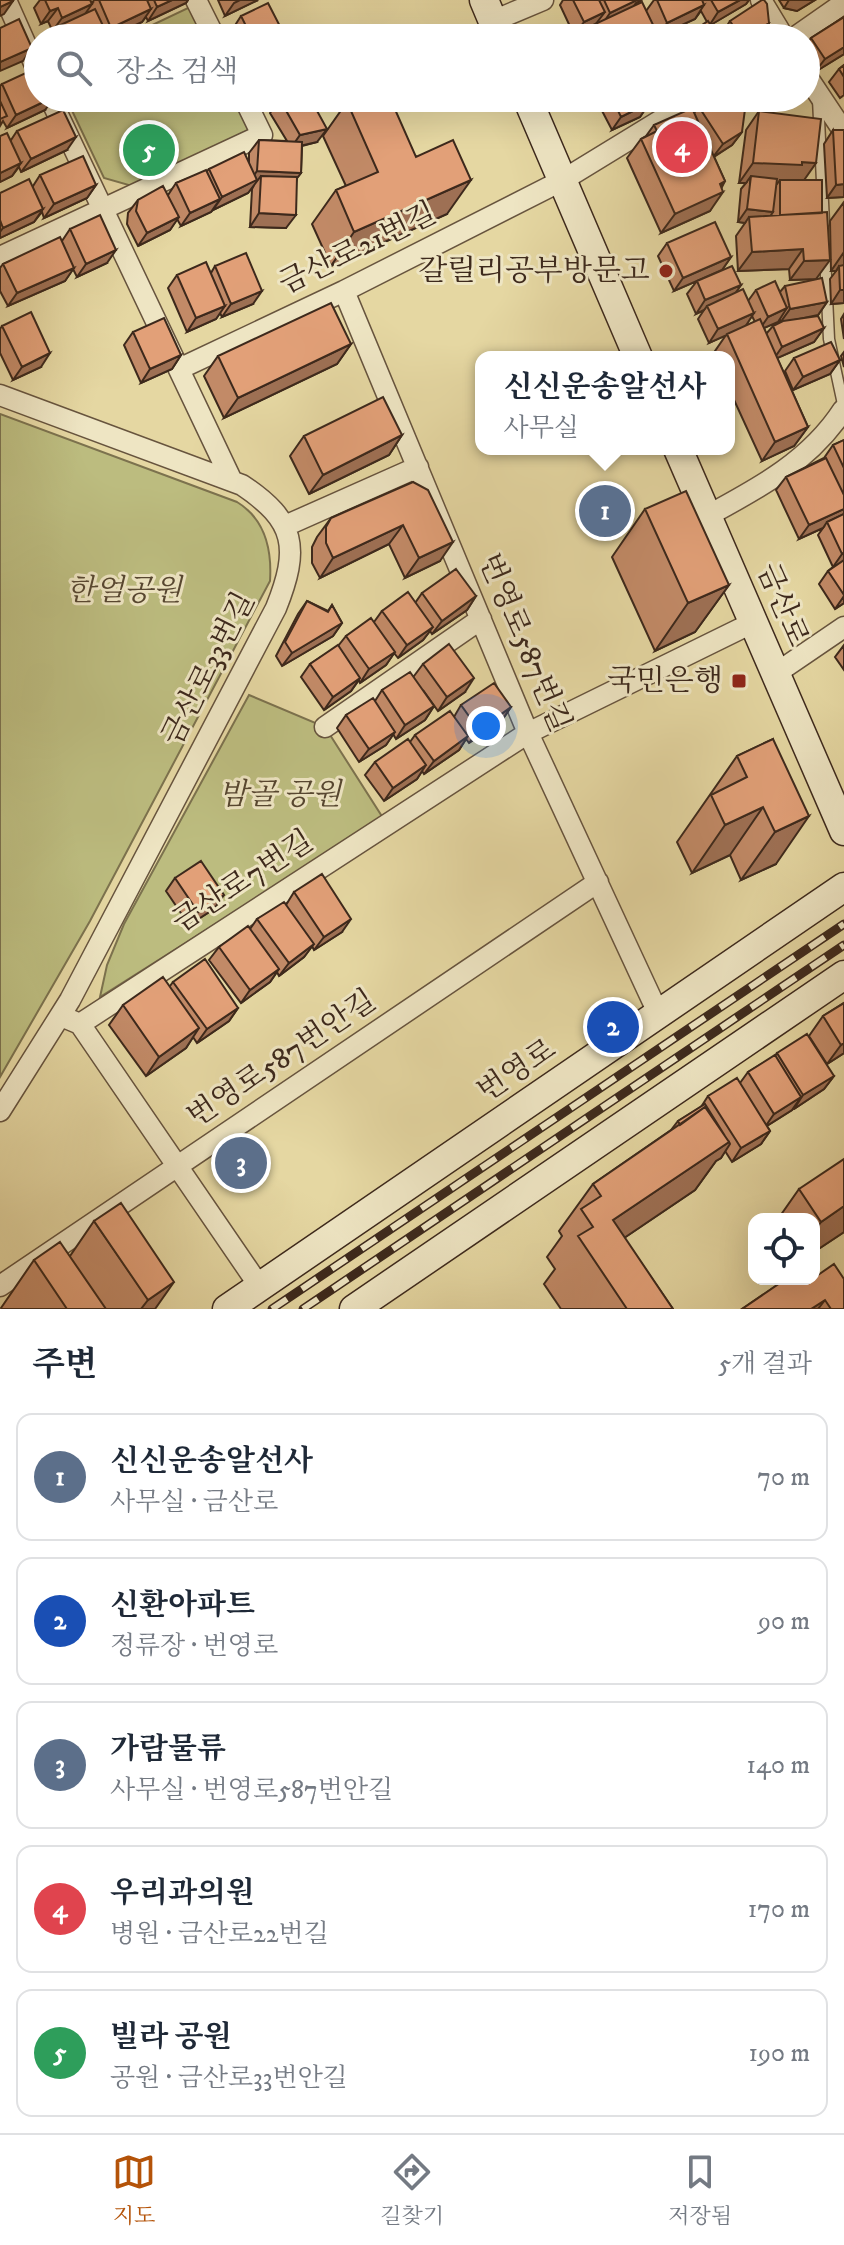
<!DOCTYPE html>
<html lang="ko">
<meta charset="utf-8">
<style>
:root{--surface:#fff;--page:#f2f2f3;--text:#1f2937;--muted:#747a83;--line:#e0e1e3;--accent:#b45309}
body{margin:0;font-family:"IM FELL DW Pica","Noto Serif KR",serif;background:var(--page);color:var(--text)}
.controls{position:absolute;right:24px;bottom:24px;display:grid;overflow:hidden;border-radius:16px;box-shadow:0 8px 32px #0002}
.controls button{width:72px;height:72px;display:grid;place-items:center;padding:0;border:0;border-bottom:2px solid var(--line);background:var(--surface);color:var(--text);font:40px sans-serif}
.you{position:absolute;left:486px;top:726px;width:28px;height:28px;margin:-20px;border:6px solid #fff;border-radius:50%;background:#1a73e8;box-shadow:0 0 0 12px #1a73e833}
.badge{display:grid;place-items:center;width:52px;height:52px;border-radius:50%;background:var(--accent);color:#fff;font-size:26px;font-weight:700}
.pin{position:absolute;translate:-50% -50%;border:4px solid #fff;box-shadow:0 2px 8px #0006}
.popup{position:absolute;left:475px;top:351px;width:260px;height:104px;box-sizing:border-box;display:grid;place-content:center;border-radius:16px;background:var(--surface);filter:drop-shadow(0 2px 6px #0005);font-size:26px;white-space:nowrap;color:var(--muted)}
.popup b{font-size:30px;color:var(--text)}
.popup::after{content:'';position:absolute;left:50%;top:100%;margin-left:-16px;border:16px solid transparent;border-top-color:var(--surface)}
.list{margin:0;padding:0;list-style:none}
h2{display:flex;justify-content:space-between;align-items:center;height:104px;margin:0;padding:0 32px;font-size:34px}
h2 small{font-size:26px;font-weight:400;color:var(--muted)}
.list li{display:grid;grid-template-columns:52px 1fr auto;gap:24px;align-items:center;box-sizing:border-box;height:128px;margin:0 16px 16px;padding:0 16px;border:2px solid var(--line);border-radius:16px}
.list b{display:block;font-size:30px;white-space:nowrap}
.list p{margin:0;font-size:26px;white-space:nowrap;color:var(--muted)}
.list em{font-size:26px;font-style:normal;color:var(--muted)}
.icon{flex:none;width:44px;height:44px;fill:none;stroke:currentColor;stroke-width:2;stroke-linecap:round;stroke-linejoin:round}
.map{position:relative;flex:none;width:844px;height:1309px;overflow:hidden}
.search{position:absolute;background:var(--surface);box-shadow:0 8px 32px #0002;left:24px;right:24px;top:24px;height:88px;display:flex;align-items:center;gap:20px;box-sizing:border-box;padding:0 28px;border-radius:44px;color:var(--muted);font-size:30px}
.sheet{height:824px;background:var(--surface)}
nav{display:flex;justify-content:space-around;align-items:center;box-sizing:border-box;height:112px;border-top:2px solid var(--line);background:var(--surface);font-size:22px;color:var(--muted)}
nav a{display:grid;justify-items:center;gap:4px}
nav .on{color:var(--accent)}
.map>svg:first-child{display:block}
</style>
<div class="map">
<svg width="844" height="1309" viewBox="0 0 844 1309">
<rect width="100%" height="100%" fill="#e5d7a2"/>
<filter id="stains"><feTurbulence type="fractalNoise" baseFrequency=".0025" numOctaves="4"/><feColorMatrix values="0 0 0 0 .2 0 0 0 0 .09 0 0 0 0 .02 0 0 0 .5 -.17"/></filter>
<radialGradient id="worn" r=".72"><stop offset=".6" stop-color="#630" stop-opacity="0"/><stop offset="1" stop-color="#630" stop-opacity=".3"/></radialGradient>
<path fill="#bcbc7f" stroke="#7c724e" stroke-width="2" d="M190,7L205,38H125Z
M66,98H234L249,130L132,186L104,178Z
M0,414L237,502C265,519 272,550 270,581L90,921L0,1077Z
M249,695L325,727L383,818L100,997L107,965L124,924Z"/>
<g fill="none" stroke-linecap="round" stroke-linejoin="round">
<defs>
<path id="lane" d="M818,99L824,223
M825,255L829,339L844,409"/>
<path id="street" d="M6,0L38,72
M196,0L215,38
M761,0L784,38
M493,21L543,0
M794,38L844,3
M806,75L844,132
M50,98L231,479
M0,257L262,135L244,98
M344,291L528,733L659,1015
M179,369L344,291L563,180L697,98
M0,395L242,485C296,521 300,548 276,608L70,1000L0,1111
M707,516C759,488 810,461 843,410
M285,526L418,467
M775,674L844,627
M325,727L481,619
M61,1016L80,1024L528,733L752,623
M80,1024L260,1287
M0,1286L598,882"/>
<path id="secondary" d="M484,0L500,38
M527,98L638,357
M678,449L844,831
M227,1309L844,887
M354,1309L844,975"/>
</defs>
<use href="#lane" stroke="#67543e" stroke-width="13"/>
<use href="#street" stroke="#67543e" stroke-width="23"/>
<use href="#secondary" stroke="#3d291c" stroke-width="31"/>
<use href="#lane" stroke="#eee5c3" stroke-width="10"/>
<use href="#street" stroke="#eee5c3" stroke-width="20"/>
<use href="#secondary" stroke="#eee5c3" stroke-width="28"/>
<defs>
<path id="rail" d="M272,1309L844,924
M303,1309L844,945"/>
</defs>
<use href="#rail" stroke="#3d291c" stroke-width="9"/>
<use href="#rail" stroke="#eee5c3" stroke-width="6" stroke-dasharray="18" stroke-linecap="butt"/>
</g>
<path fill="#c28a67" stroke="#3d291c" stroke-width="2" fill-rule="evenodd" d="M40,0H90L92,3L94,0H188L186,3L148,21L146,17L142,22L108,38H47L52,30L48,21L41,24L34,8Z
M218,0H258L225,16Z
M563,0H642L636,3L634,6L646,11L654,0H749L746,4L710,25L707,22L701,11L695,19L658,36L657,33L646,38H574L576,35H574L560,5Z
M779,0H815L797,11L784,8Z
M241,16L286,38H236L232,30Z
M844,17V54L815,72L806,58V45L811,38Z
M730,21L769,23L760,36L757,38H723L721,35Z
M844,65V95L840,98L829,82L839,69Z
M2,84L45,110L7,128L3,121L0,126V86Z
M604,98H672L644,111L640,117L612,130L599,105Z
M280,100L317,142L302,146L301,173L297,178L286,228L250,227L252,189L254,185L248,193L213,210L211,212L181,226L177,219L170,230L138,246L127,224L128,213L138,200L168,195L176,183L207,171L209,169L249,163V153L259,140L287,141L270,113Z
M347,102L416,157L447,214L331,266L312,224L336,190L346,186L323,136Z
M699,107L742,132L732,145L714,157L725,181L710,211L661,233L627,158L641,139L646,136L654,125L694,113Z
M759,111L804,180L816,279L790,280L789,269L738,271L736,236L745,223L738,222L741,189L746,183H739L746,130Z
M833,130L844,197L827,198L824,144Z
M17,131L67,150L21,172L19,167L12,176L0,182V136L11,140Z
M40,175L96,185L87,198L44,218L42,212L34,222L0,238V193L33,186Z
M844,202V303L831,304L830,279L836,271H831L830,221Z
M70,229L107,263L77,277L73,269L65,281L8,306L0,291V268L3,264L62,241Z
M667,243L731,257L722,270L674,291L658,256Z
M215,266L253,304L222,317L220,313L216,319L187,332L168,288L177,275L211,273Z
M697,281L741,285L735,293L748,301L756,290L780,292L785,286L827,302L818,315L801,318L824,328L814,342L777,358L808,427L794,446L762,461L729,389V357H714L713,354L726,335L709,343L698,319L704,310L696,314L687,294ZM752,316L755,322L745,326ZM780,319V322L773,326L766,334L764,328L778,322Z
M844,314V339L841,319Z
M2,326L41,367L13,380L0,353V329Z
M133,332L181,355L172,369L141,383L124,345Z
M351,344L337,364L224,418L204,376L218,356Z
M844,352V367L841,356Z
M794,358L840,360L830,374L793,390L785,371Z
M402,435L389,455L309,494L290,456L304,436Z
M844,440V603L835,609L819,584L828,571L833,567L818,535L823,528L799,539L776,490L786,477L824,458L833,445Z
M413,482L440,561L405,578L389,544L320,578L312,563V547L317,537L331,518Z
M645,509L729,585L695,632L655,651L612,557Z
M422,593L476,596L467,610L432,634L430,631L423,640L398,658L394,653L386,665L360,683L359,680L351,691L324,710L301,677L310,664L338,646L346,636L374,622L382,611L415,603Z
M307,601L328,611L332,605L342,623L333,636L282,666L276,656L298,614Z
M844,645V670L835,657Z
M423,664L465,692L438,711L423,690L434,706L425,720L396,739L393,734L386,745L359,762L337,728L346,715L375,701L382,690L414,676Z
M461,705L511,707L502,720L469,743L466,739L459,750L424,774L422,771L417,779L384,801L365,775L375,762L410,742L415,735L454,717Z
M773,739L776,864L741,880L730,855L692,873L677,842L737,756Z
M175,878L214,909L189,925L166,891Z
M294,892L342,932L314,950L312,946L304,957L279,976L277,972L270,982L241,1003L209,960L219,947L250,929L257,919L286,905Z
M173,982L238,1008L229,1021L197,1043L193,1037L186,1048L146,1076L109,1025L123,1005L170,986Z
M844,1003V1053L827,1064L809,1036L823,1016Z
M777,1053L834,1076L824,1089L794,1109L793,1108L792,1110L767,1126L770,1131L761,1144L732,1162L725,1151L721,1158L716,1161L695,1190L624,1238L673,1309H561L544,1284L555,1269L547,1257L562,1236L559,1231L593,1184L671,1130L678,1121L701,1107L708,1096L740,1083L748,1072L775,1056Z
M799,1189L844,1232L814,1252V1219H778Z
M94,1221L155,1309H2L1,1308L34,1260L70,1256Z
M786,1279L844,1309H742Z"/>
<path fill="#9e7054" stroke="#3d291c" stroke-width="2" d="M172,0H188L186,3L148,21L157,7Z
M240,0H258L225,16L234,3Z
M636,0H642L636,3L629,13L601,26L610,13Z
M740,0H749L746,4L709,26L718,12Z
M789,0H815L797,11L784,8Z
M13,1L4,14L0,16V7Z
M92,4L83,17L54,29L62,18Z
M704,5L695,19L658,36L667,23Z
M58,8L48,21L41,24L50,11Z
M151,9L142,22L108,38H104L111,28Z
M605,12L595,25L578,32L574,35L584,22Z
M769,23L760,36L757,38H746Z
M106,32L102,38H92Z
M844,47V54L815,72L825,59Z
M32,48L23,61L0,71V62Z
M52,98H54L45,110L7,128L16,115Z
M270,98H277L266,104Z
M652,98H672L644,111L640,117L612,130L621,117L647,104Z
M756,98H802L794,104L754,100Z
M327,129L317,142L291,148L300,135Z
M742,132L732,145L713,157L723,144Z
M76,137L67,150L21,172L31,159Z
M802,162L816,163L802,183L780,180L777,184L750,183L751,176L746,183H739L753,163Z
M21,163L12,176L0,182V173Z
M257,171L301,173L291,186L261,176L248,193L213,210L222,197L248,184Z
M471,180L447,214L331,266L354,232Z
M725,181L715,195L723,192L710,211L661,233L675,214Z
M844,184V197L827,198L836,185Z
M96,185L87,198L44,218L54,204Z
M220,199L211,212L181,226L190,213Z
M43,209L34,222L0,238V232L3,228Z
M747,209L773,212L764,226L749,217L745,223L738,222Z
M259,213L296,215L286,228L250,227Z
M179,217L170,230L138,246L147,233Z
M803,249L789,269L738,271L752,252Z
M116,250L107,263L77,277L86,264Z
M844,252V271L839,266L836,271H831Z
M731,257L722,270L674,291L683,278Z
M830,260L816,279L790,280L804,261Z
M74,268L65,281L8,306L17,293Z
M741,285L732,298L707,306L704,310L696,314L705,300Z
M840,290H844V303L831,304Z
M262,291L253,304L222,317L231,304Z
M827,302L818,315L780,323L790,309Z
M225,306L216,319L187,332L196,318Z
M787,308L778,322L759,330L768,317Z
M754,313L745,327L709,343L718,329Z
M824,328L814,342L773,360L782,347Z
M351,344L337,364L224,418L238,398Z
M50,353L41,367L13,380L22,367Z
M181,355L172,369L141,383L150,369Z
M840,360L830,374L793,390L803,377Z
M808,427L794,446L762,461L775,442Z
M402,435L389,455L309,494L323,475Z
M844,509V514L827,522L823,528L799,539L809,525Z
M403,525L389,544L320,578L333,558Z
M453,542L440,561L405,578L419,558Z
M844,553V562L833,567L842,554Z
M729,585L695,632L655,651L688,603Z
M476,596L467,610L432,634L442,621Z
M844,596V603L835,609Z
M342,623L333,636L282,666L292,653Z
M433,627L423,640L398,658L407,645Z
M395,652L386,665L360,683L369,669Z
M360,678L351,691L324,710L333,697Z
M474,678L465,692L438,711L447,697Z
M434,706L425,720L396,739L405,725Z
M511,707L502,720L469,743L479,730Z
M395,732L386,745L359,762L369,749Z
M468,736L459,750L424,774L434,761Z
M426,765L417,779L384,801L393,788Z
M763,807L730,855L692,873L725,825Z
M809,816L776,864L741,880L775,832Z
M224,895L214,909L189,925L198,912Z
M351,919L342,932L314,950L324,937Z
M314,944L304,957L279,976L289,963Z
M279,969L270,982L241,1003L250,990Z
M238,1008L229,1021L197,1043L207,1029Z
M199,1028L186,1048L146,1076L159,1057Z
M844,1043V1053L827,1064L841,1045Z
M834,1076L824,1089L794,1109L803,1095Z
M801,1097L792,1110L765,1127L774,1114Z
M770,1131L761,1144L732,1162L741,1148Z
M729,1142L730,1144L721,1158L716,1161L695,1190L593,1259L613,1220Z
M844,1206V1232L814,1252V1232L821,1222Z
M174,1282L155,1309H141L148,1300Z
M825,1300L818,1309H811Z"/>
<path fill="#e2a078" stroke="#3d291c" stroke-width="2" d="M0,0H13V1L0,7Z
M45,0H90L92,4L62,18L58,8L50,11Z
M99,0H147L151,9L111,28Z
M154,0H172L157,7Z
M573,0H599L605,12L584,22Z
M604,0H637L610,13Z
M657,0H702L704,5L667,23Z
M711,0H740L718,12Z
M762,0H764L767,4L769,23L746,38H741L730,21Z
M642,2L657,33L646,38H580L578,32Z
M268,3L286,38H252L241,16Z
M95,9L106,32L92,38H59L54,28Z
M844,17V47L825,59L811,38Z
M19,19L32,48L0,62V28Z
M708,21L719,38H683Z
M844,65V77L839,69Z
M30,71L34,79L38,77V98H52L16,115L2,84Z
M806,76L812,84L806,89Z
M283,98H310L327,129L300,135L280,100Z
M355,98H390L416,157L453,140L471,180L354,232L336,190L378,172L347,102Z
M612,98H647L649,103L621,117Z
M712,98H743L746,102L742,132L723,144L699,107Z
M0,101L7,116L0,119Z
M692,108L725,181L720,184L723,192L675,214L641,139L657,131L654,125Z
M63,110L76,137L31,159L17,131Z
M759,111L821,119L816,163L802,162V165L753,163Z
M833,130H844V184L836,185Z
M7,133L21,163L0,173V136Z
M259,140L302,142L301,173L257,171Z
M244,152L257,180L222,197L209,169Z
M83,156L96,185L54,204L40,175Z
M206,170L220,199L190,213L176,183Z
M261,176L297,177L296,215L259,213Z
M751,176L777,179L773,212L747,209Z
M29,179L43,209L3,228L0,220V193Z
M780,180H822V213L780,215Z
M163,186L179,217L147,233L136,211L138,200Z
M827,212L830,260L804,261L803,249L752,252L749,217Z
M100,215L116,250L86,264L70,229Z
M715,222L731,257L683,278L667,243Z
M60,237L74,268L17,293L3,264Z
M246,253L262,291L231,304L215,266Z
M206,262L225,306L196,318L177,275Z
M844,265V290H840L839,266Z
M732,266L741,285L705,300L697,281Z
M822,278L827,302L790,309L785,286Z
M775,281L787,308L768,317L756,290Z
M743,289L754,313L718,329L707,306Z
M331,303L351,344L238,398L218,356Z
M31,312L50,353L22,367L2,326Z
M818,316L824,328L782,347L773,326L783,321Z
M164,318L181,355L150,369L133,332Z
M760,319L808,427L775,442L727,334Z
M831,342L840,360L803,377L794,358Z
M383,397L402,435L323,475L304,436Z
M844,440V468L833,445Z
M826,458L844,495V509L809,525L786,477Z
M413,482L428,490L453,542L419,558L403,525L333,558L326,543V527L331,518Z
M686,491L729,585L688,603L645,509Z
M844,514V553L842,554L827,522Z
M844,560V595L828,571Z
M456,569L476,596L442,621L422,593Z
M408,592L433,627L407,645L382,611Z
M307,601L328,612L332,605L342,623L292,653L285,642Z
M371,618L395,652L369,669L346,636Z
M449,644L474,678L447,697L423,664Z
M338,645L360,678L333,697L310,664Z
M410,672L434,706L405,725L382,690Z
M494,683L511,707L479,730L461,705Z
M373,698L395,732L369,749L346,715Z
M450,711L468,736L434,761L415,735Z
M408,739L426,765L393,788L375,762Z
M773,739L809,816L775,832L763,807L725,825L711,795L747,777L737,756Z
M201,861L224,895L198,912L175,878Z
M322,874L351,919L324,937L294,892Z
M284,902L314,944L289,963L257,919Z
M248,926L279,969L250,990L219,947Z
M205,959L238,1008L207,1029L173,982Z
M163,977L199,1028L159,1057L123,1005Z
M844,1003V1043L841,1045L823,1016Z
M807,1034L834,1076L803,1095L777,1053Z
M775,1055L801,1097L774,1114L748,1072Z
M737,1078L770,1131L741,1148L708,1096Z
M705,1104L725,1136L705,1107L680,1125L678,1121Z
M705,1107L729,1142L613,1220L673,1309H627L578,1236L593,1227L581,1209L601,1196L593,1184Z
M844,1159V1206L821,1222L799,1189Z
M121,1203L174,1282L148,1300L94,1221Z
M60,1242L106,1309H67L34,1260Z
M834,1264L844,1279V1309H831L825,1300L811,1309H742L786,1279H814V1270L818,1275Z"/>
<g fill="#8f2418" stroke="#eee5c3" stroke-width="3">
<circle cx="666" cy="271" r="8"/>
<rect x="731" y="673" width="16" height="16" rx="4"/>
</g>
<g text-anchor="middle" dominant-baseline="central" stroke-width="6" stroke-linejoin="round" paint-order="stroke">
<g font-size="30" fill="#3d291c" stroke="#eee5c3">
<text transform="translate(358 249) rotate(-26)">금산로21번길</text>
<text transform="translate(782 605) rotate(67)">금산로</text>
<text transform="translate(524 643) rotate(67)">번영로587번길</text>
<text transform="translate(209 669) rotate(-63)">금산로33번길</text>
<text transform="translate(243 882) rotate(-33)">금산로7번길</text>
<text transform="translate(282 1059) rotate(-34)">번영로587번안길</text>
<text transform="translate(517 1071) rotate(-34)">번영로</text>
</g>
<g font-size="30" fill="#3d291c" stroke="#eee5c3" text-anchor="end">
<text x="650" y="271">갈릴리공부방문고</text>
<text x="723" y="681">국민은행</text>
</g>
<g font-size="30" font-style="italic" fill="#564630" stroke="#eee5c3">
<text x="124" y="591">한얼공원</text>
<text x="280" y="795">밤골 공원</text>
</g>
</g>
<rect width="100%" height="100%" filter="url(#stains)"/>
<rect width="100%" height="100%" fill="url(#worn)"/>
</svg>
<div class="controls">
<button><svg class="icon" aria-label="locate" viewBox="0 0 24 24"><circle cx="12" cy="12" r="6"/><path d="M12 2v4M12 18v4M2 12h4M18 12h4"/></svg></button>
</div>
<div class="you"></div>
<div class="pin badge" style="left:605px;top:511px;background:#5c6f8a">1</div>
<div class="popup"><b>신신운송알선사</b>사무실</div>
<div class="pin badge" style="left:613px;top:1027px;background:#1a4fb4">2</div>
<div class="pin badge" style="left:241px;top:1163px;background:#5c6f8a">3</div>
<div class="pin badge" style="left:682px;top:147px;background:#e0444e">4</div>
<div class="pin badge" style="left:149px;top:150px;background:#2e9e5b">5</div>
<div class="search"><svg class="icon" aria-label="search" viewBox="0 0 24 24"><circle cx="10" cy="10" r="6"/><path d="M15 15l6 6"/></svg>장소 검색</div>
</div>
<section class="sheet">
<h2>주변<small>5개 결과</small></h2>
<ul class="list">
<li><span class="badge" style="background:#5c6f8a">1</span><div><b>신신운송알선사</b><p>사무실 · 금산로</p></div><em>70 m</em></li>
<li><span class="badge" style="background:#1a4fb4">2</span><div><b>신환아파트</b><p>정류장 · 번영로</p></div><em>90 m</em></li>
<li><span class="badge" style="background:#5c6f8a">3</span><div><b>가람물류</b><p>사무실 · 번영로587번안길</p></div><em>140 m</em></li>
<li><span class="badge" style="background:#e0444e">4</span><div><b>우리과의원</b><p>병원 · 금산로22번길</p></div><em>170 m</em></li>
<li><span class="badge" style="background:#2e9e5b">5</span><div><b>빌라 공원</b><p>공원 · 금산로33번안길</p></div><em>190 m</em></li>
</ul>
</section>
<nav>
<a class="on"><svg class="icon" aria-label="map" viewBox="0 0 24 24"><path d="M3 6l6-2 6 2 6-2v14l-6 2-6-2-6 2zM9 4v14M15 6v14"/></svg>지도</a>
<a><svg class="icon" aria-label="directions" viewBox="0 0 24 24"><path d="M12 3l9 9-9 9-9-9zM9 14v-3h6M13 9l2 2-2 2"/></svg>길찾기</a>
<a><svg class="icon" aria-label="saved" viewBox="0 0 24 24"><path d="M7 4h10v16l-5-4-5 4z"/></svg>저장됨</a>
</nav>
